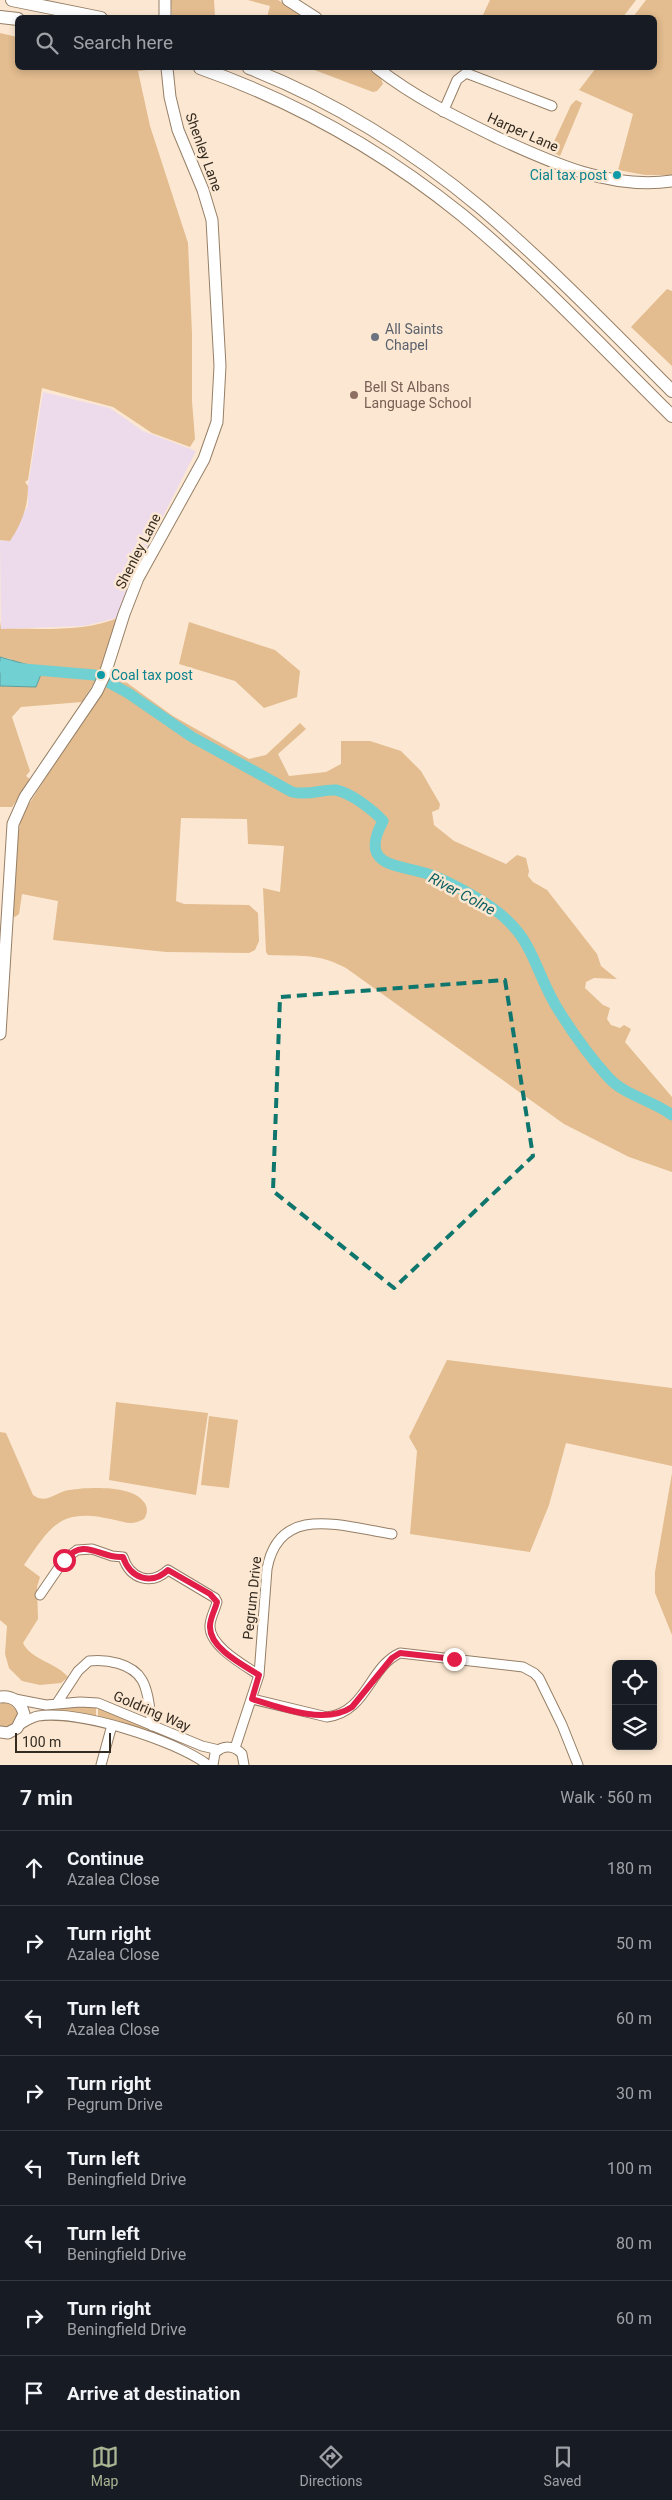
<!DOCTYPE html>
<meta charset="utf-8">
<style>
:root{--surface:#171b24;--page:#242831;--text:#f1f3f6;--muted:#9ea1a6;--line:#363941;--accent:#a9b593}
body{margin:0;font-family:Roboto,sans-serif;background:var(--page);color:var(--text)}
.controls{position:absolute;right:15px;bottom:15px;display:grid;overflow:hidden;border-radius:8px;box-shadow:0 2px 8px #0003}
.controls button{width:45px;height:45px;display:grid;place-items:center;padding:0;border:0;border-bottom:1px solid var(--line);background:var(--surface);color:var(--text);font:25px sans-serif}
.scale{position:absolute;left:15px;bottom:12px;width:96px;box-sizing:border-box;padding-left:5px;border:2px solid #332a20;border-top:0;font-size:14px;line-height:18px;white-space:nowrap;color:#332a20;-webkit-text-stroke:4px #fce8d2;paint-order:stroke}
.stop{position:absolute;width:15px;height:15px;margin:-11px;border:4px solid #e11d48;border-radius:50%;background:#fff}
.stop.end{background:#e11d48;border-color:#fff;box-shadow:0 1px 5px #0008}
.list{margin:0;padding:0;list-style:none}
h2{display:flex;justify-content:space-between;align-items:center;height:65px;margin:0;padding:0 20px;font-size:21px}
h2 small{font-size:16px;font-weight:400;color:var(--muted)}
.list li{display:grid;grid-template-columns:32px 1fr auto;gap:15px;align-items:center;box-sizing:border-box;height:75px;padding:0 20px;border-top:1px solid var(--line)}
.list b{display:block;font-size:19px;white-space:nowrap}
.list p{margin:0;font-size:16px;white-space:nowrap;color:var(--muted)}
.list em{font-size:16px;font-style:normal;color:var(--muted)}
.icon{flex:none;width:28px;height:28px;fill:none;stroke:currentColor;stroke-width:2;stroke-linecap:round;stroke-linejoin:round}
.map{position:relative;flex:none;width:672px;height:1765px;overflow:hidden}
.search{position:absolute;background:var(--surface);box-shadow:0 2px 8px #0003;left:15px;right:15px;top:15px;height:55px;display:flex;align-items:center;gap:12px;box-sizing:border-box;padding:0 18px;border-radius:8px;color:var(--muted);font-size:19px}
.sheet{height:665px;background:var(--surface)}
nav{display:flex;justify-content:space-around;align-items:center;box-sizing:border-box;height:70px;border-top:1px solid var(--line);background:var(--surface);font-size:14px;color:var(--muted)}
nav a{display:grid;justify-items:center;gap:2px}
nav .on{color:var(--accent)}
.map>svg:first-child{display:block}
</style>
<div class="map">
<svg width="672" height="1765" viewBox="0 0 672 1765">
<rect width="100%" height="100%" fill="#fce8d2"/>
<path fill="#eddbec" d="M43,392L110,408L143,431L196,451L131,580L117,618L84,626L1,629L0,540L10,541L28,505V486Z"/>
<path fill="#e3bc8f" d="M171,0H214L215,17H172Z
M248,0H278L305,17H267L270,6Z
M490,0H636L623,17H482Z
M646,0H672V175H645L618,170L633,114L579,90L596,68H654V18L633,17Z
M0,33L17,37L18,68H163L138,71L150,126L188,243L192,333V401L195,439L190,447L152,433L113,407L42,388L28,480L25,482L28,486C28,507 22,523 10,541L0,540Z
M309,68H369L381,78L383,84L377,91L373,92Z
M576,100L582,103L560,156L552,152L551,148L571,105Z
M667,289L672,291V366L631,327Z
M120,617L102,670L82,702L21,707L12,717L30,771L26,776L31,780L12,807H0V686L36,687L11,659L0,657V621L1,629C39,628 85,633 120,617Z
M189,622L275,650L300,671L297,697L264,708L235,681L179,664Z
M112,672L173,716L249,759L266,755L300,723L306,729L278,754L289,776L326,772L341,764V741H370L401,751L421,771L440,804L439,809L432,812L434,825L454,841L506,864L517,855L526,858L529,871L528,876L533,882L547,890L597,954L601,966L617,979L594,978L586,982L585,988L603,1005L610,1008L607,1019L611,1025L620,1028L624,1025L631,1029L625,1042L672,1097V1172L629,1157L564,1124L346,968C316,952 300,957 268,955L266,952L263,888L280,892L284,846L248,844L247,819L181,818L176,901L184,904L249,905L258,913L259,941L255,950L249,953L166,952L53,940L58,901L22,894L19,914L15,917L12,914L16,850L21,817Z
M447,1360L672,1388V1466L566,1443L549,1505L530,1552L410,1534L417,1451L409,1437Z
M116,1402L208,1413L196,1495L109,1480Z
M209,1416L238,1420L229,1488L201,1485Z
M0,1432L6,1433L33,1495C47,1505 55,1492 69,1490C88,1487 131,1485 143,1501C148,1506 148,1513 144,1519C133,1525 127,1523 115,1520C61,1507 52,1524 24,1565L40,1577L37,1587L38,1619L23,1643C31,1660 57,1663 68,1677L61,1683L40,1685L22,1681L9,1668L5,1654L7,1626L0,1620Z
M672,1473V1635L655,1593V1572Z
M5,1702L13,1705L18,1712L15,1723L8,1727L0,1726V1704Z
M68,1705L96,1707V1718L51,1714L48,1708Z
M98,1707L181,1741L182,1747L98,1718Z"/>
<path fill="#70d0d2" stroke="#5e9e9d" d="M0,657L43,669L36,687L0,686Z"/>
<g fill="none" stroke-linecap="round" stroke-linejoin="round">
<path stroke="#70d0d2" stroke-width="11" d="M0,667L95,675L128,693L192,737L292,792C310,796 322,789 336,790C351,793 373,810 383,821C358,867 397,864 428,874C443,878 478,898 491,907C534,937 532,965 556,1006C570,1029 590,1057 608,1077C625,1096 652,1100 672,1115"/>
<defs>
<path id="minor" d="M443,112L457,80L466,73L552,106
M40,1595L64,1560L77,1550L92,1549L112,1556L123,1557C130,1579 151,1586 168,1570L215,1598L217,1602C215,1610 210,1618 210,1626C209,1646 244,1665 259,1675
M15,1699L46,1705L80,1702L98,1703L202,1746L219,1750
M252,1699L327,1717C367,1712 369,1667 400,1653L523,1667L534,1673L539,1678L562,1725L578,1765
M57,1703L78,1671L89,1661C106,1659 132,1663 142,1680C149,1692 150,1712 152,1726
M21,1724C26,1721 32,1717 38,1716C80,1710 175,1740 208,1765
M235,1748L259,1675L267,1569C279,1502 344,1527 392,1534
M101,1765L112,1725
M213,1765L215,1753C223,1745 234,1745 242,1754L244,1765"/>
<path id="major" d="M165,0V18
M288,0L316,18
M377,68C414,97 455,117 498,138C552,163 611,190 672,181
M0,1034L13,824L25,797L97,691L105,674L124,614L138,578L204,459L217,422L220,366L212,220L203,190L178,130L170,97L167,68
M0,1697C12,1695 21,1702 24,1714L17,1728L8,1733L0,1732"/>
<path id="highway" d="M12,0L101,18
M0,17L18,19
M200,68C294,101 384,152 462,215C537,277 603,348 672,416
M249,68C332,100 413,151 481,208C548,265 610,329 672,391"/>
</defs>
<use href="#minor" stroke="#967f66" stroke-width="11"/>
<use href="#major" stroke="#967f66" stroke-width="13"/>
<use href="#highway" stroke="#967f66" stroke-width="14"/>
<use href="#minor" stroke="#fff" stroke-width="9"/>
<use href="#major" stroke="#fff" stroke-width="11"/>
<use href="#highway" stroke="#fff" stroke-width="12"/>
</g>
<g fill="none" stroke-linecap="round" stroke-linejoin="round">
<path stroke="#e11d48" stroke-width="6" d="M64,1560C86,1536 99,1559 123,1557C130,1578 151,1586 168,1570L210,1594L217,1602C215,1610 210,1618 210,1626C209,1648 243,1665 259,1675L252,1699C280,1708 326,1725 352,1707L392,1658L400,1653L454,1659"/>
</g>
<path fill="none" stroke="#0f766e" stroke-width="4" stroke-dasharray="10 6" stroke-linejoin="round" d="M505,980L533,1156L394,1288L273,1191L280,997Z"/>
<g fill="#0f9aa8" stroke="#fce8d2" stroke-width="2">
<circle cx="617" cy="175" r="5"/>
<circle cx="101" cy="675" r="5"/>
</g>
<circle fill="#6b7280" stroke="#fce8d2" stroke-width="2" cx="375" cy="337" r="5"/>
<circle fill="#8d6e63" stroke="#fce8d2" stroke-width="2" cx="354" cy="395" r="5"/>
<g text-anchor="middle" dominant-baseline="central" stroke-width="5" stroke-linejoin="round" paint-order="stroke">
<g font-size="14" fill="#332a20" stroke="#fce8d2">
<text transform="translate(523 132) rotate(24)">Harper Lane</text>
<text transform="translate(204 152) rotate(70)">Shenley Lane</text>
<text transform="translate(138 551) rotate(-63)">Shenley Lane</text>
<text transform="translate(252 1598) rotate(-84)">Pegrum Drive</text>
<text transform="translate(152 1711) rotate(23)">Goldring Way</text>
</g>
<g font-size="14" fill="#0d838f" stroke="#fce8d2" text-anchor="end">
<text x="607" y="175">Cial tax post</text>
<text x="111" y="675" text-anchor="start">Coal tax post</text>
</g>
<g font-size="14" fill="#5b616d" stroke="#fce8d2" text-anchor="start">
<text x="385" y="329">All Saints<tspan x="385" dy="16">Chapel</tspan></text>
</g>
<g font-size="14" fill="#785e54" stroke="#fce8d2" text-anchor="start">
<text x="364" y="387">Bell St Albans<tspan x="364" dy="16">Language School</tspan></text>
</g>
<g font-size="15" font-style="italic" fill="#0d6163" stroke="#fce8d2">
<text transform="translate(462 894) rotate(28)">River Colne</text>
</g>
</g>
</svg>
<div class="controls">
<button><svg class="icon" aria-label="locate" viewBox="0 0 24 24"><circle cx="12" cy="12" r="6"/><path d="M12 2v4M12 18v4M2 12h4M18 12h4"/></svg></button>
<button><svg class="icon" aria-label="layers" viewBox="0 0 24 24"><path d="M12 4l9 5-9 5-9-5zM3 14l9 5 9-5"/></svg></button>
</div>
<div class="scale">100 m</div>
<div class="stop" style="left:64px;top:1560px"></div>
<div class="stop end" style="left:454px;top:1659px"></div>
<div class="search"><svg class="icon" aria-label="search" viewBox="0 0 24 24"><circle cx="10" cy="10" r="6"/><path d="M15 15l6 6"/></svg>Search here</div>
</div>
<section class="sheet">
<h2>7 min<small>Walk · 560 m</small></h2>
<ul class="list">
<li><svg class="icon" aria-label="ahead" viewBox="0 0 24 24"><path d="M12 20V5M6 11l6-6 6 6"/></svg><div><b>Continue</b><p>Azalea Close</p></div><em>180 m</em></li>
<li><svg class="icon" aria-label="right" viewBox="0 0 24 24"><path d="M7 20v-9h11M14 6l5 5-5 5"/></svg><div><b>Turn right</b><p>Azalea Close</p></div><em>50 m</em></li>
<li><svg class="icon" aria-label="left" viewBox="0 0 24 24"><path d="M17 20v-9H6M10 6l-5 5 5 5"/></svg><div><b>Turn left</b><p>Azalea Close</p></div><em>60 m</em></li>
<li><svg class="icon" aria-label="right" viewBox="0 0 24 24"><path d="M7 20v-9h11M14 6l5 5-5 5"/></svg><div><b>Turn right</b><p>Pegrum Drive</p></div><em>30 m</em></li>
<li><svg class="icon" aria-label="left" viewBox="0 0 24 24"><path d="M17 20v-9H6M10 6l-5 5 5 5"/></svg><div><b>Turn left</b><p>Beningfield Drive</p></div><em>100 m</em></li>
<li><svg class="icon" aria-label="left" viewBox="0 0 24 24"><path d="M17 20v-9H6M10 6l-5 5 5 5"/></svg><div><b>Turn left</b><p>Beningfield Drive</p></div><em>80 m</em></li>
<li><svg class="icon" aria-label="right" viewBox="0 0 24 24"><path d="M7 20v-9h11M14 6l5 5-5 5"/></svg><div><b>Turn right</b><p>Beningfield Drive</p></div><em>60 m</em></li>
<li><svg class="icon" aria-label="arrive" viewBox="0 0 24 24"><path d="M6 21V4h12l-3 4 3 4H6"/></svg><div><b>Arrive at destination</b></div></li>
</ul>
</section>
<nav>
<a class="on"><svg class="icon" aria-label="map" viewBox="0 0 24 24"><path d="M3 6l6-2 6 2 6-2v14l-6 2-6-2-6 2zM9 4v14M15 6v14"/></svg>Map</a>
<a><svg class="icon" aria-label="directions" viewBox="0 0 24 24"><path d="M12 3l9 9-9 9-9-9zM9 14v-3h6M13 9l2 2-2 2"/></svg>Directions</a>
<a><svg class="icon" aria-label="saved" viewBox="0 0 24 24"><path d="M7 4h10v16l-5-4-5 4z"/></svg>Saved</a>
</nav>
